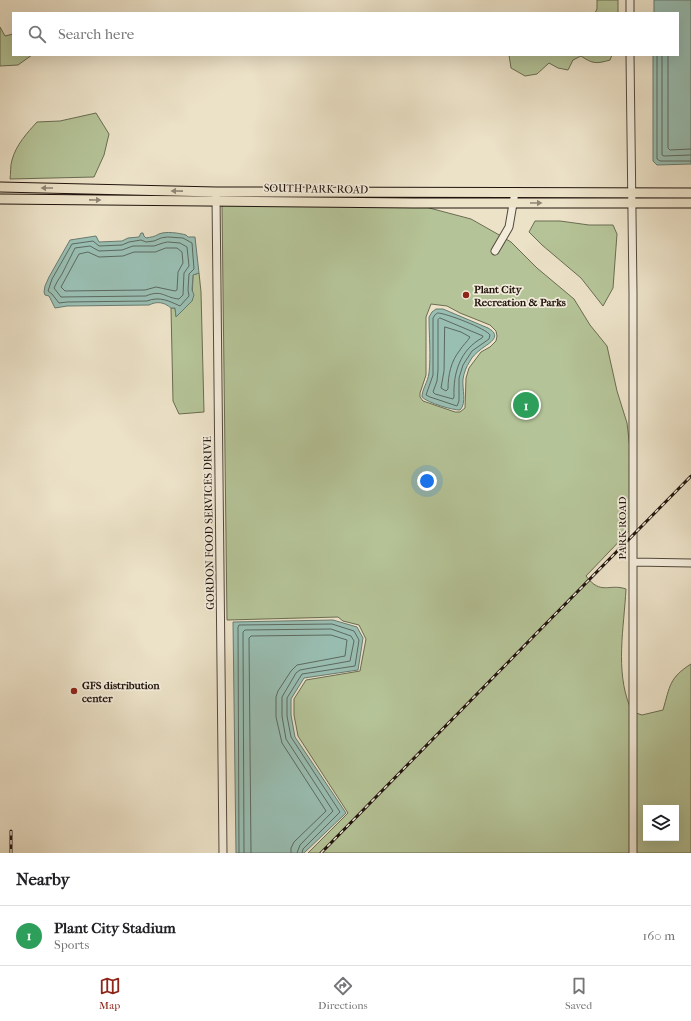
<!DOCTYPE html>
<style>
:root{--surface:#fff;--page:#f2f2f2;--text:#202124;--muted:#757577;--line:#e0e0e0;--accent:#8f2418}
body{margin:0;font-family:"IM FELL French Canon",serif;background:var(--page);color:var(--text)}
.controls{position:absolute;right:12px;bottom:12px;display:grid;overflow:hidden;border-radius:0px;box-shadow:0 4px 16px #0002}
.controls button{width:36px;height:36px;display:grid;place-items:center;padding:0;border:0;border-bottom:1px solid var(--line);background:var(--surface);color:var(--text);font:20px sans-serif}
.you{position:absolute;left:427px;top:481px;width:14px;height:14px;margin:-10px;border:3px solid #fff;border-radius:50%;background:#1a73e8;box-shadow:0 0 0 6px #1a73e833}
.badge{display:grid;place-items:center;width:26px;height:26px;border-radius:50%;background:var(--accent);color:#fff;font-size:13px;font-weight:700}
.pin{position:absolute;translate:-50% -50%;border:2px solid #fff;box-shadow:0 1px 4px #0006}
.list{margin:0;padding:0;list-style:none}
h2{display:flex;justify-content:space-between;align-items:center;height:52px;margin:0;padding:0 16px;font-size:17px}
h2 small{font-size:13px;font-weight:400;color:var(--muted)}
.list li{display:grid;grid-template-columns:26px 1fr auto;gap:12px;align-items:center;box-sizing:border-box;height:60px;padding:0 16px;border-top:1px solid var(--line)}
.list b{display:block;font-size:15px;white-space:nowrap}
.list p{margin:0;font-size:13px;white-space:nowrap;color:var(--muted)}
.list em{font-size:13px;font-style:normal;color:var(--muted)}
.icon{flex:none;width:22px;height:22px;fill:none;stroke:currentColor;stroke-width:2;stroke-linecap:round;stroke-linejoin:round}
.map{position:relative;flex:none;width:691px;height:853px;overflow:hidden}
.search{position:absolute;background:var(--surface);box-shadow:0 4px 16px #0002;left:12px;right:12px;top:12px;height:44px;display:flex;align-items:center;gap:10px;box-sizing:border-box;padding:0 14px;border-radius:0px;color:var(--muted);font-size:15px}
.sheet{height:112px;background:var(--surface)}
nav{display:flex;justify-content:space-around;align-items:center;box-sizing:border-box;height:56px;border-top:1px solid var(--line);background:var(--surface);font-size:11px;color:var(--muted)}
nav a{display:grid;justify-items:center;gap:2px}
nav .on{color:var(--accent)}
.map>svg:first-child{display:block}
</style>
<div class="map">
<svg width="691" height="853" viewBox="0 0 691 853">
<rect width="100%" height="100%" fill="#ece2c8"/>
<filter id="stains"><feTurbulence type="fractalNoise" baseFrequency=".005" numOctaves="4"/><feColorMatrix values="0 0 0 0 .2 0 0 0 0 .09 0 0 0 0 .02 0 0 0 .5 -.17"/></filter>
<radialGradient id="worn" r=".72"><stop offset=".6" stop-color="#630" stop-opacity="0"/><stop offset="1" stop-color="#630" stop-opacity=".3"/></radialGradient>
<path fill="#b5c498" stroke="#6a6c52" fill-rule="evenodd" d="M597,0H618V13H595L597,9Z
M0,27L5,36L13,34V55H32L18,65L0,66Z
M509,55H612L610,60C596,64 593,64 581,56L573,60L568,70L558,68L549,63L537,74L525,76L511,68Z
M96,113L109,134L104,155L94,177L10,179C11,173 10,166 12,160C16,145 27,133 37,122L60,121Z
M222,204L418,205L471,219L501,236L491,252L496,255L506,239L511,242L537,268L574,299L590,325L607,346L617,391L627,423L630,449V530L586,576C601,596 609,583 626,589C624,628 615,670 630,707V853H308L348,813L298,736L294,715V699L306,680L360,671L366,639L359,625L343,621L338,617L227,620ZM431,304L447,306L460,313L490,325L496,331L497,336L496,341L490,347L481,352L469,368L466,378L465,408L460,412H455L423,401L420,397V393L426,375V317Z
M535,221H560L589,225H613L617,234L613,288L603,306L581,278L542,245L529,232Z
M199,273L201,292L204,412L179,414L173,401L171,308H175L176,316L192,301L193,275Z
M691,664V853H636V713L642,715L663,710C670,686 669,678 691,664ZM646,808H676V838H646Z"/>
<path fill="#99beb2" stroke="#697a70" d="M654,0H691V164L657,165L653,161V55H678V13H654Z
M141,233H143L144,236L146,238C151,237 154,237 159,234C166,231 179,233 186,235L188,237H195L199,273L193,275L192,290L194,295L192,301L176,317L175,308H171C164,302 157,301 149,305L67,306L55,308L49,296L45,295L44,292L45,286L49,277L70,240L96,236L99,242L122,241L128,238L139,237Z
M436,309H443L488,328C504,337 487,344 480,350C476,353 472,357 470,361C466,367 464,373 463,379C462,389 467,403 460,410C452,410 428,403 422,397C422,389 428,382 429,373C431,355 429,336 429,317L432,312Z
M333,620L357,627L363,638L358,670L304,678L291,699V715L295,737L346,813L304,853H236L233,622Z"/>
<g fill="none" stroke-linecap="round" stroke-linejoin="round">
<path stroke="#5c6960" stroke-width="1" d="M657,55V159L660,161H691
M662,55V155L664,156L691,155
M668,55V148L670,150L691,149
M168,237L183,238L192,243L194,269L189,274L188,290L189,296L180,306C169,301 160,296 147,301L67,302L59,303L52,294L48,291L52,279L72,244L93,241L99,246L122,245L129,242L141,240L146,242L154,241L161,238Z
M168,242L180,243L187,247L189,266L184,273L183,295L179,299C165,298 162,289 146,296L61,297L54,288L57,282L62,274L75,248L90,246L99,251L122,250L133,246H154L163,243Z
M166,248H177L182,252L183,263L178,272L177,290L175,291L156,287L145,290L65,291L61,287L79,254L88,252L99,257L123,256L134,252H155Z
M438,313C446,313 487,329 490,335L489,339L472,351L463,365L459,378V401L457,406L430,397L426,395L433,375V318L435,315Z
M440,318L483,336L482,338C460,350 453,373 454,397L453,399L435,394L433,392L437,381L438,370V320Z
M445,327L461,332L470,337C467,342 463,345 460,350C451,361 448,375 448,389L446,391L441,388L444,371Z
M239,853L238,627L239,625L332,624L354,631L359,640L355,666L302,674L287,698V716L291,737L340,812L303,849L302,853
M244,853L243,632L245,630L331,629L351,636L354,641L350,661L300,670L296,673L282,697V716L286,739L333,811L300,845L297,853
M251,853L249,638L251,636L331,635L347,640L345,656L297,665L291,671L278,691L276,697V717L282,743L326,811L294,842L291,848V853"/>
<defs>
<path id="minor" d="M630,0V13
M630,55L633,293V853
M216,196L223,853
M495,251L509,227L515,192
M633,562L691,563"/>
<path id="major" d="M0,187L216,192L691,193
M0,199L413,203H691"/>
</defs>
<use href="#minor" stroke="#53483c" stroke-width="9"/>
<use href="#major" stroke="#20140d" stroke-width="11"/>
<use href="#minor" stroke="#f3ecdb" stroke-width="7"/>
<use href="#major" stroke="#ece2c8" stroke-width="9"/>
<defs>
<path id="rail" d="M11,831V853
M321,853L691,476"/>
</defs>
<use href="#rail" stroke="#20140d" stroke-width="3"/>
<use href="#rail" stroke="#f3ecdb" stroke-width="1.5" stroke-dasharray="4.5" stroke-linecap="butt"/>
</g>
<defs><path id="oneway-solid" d="M-6-.8H1V-3.2L6.5 0L1 3.2V.8H-6Z"/></defs>
<g fill="#908574">
<use href="#oneway-solid" transform="translate(47 188) rotate(-180)"/>
<use href="#oneway-solid" transform="translate(177 191) rotate(-179)"/>
<use href="#oneway-solid" transform="translate(95 200) rotate(1)"/>
<use href="#oneway-solid" transform="translate(536 203)"/>
</g>
<g fill="#8f2418" stroke="#f3ecdb" stroke-width="1.5">
<circle cx="466" cy="295" r="4"/>
<circle cx="74" cy="691" r="4"/>
</g>
<g text-anchor="middle" dominant-baseline="central" stroke-width="3.5" stroke-linejoin="round" paint-order="stroke">
<g font-size="11" fill="#20140d" stroke="#f3ecdb">
<text transform="translate(316 189) rotate(1)">SOUTH PARK ROAD</text>
<text transform="translate(209 523) rotate(-91)">GORDON FOOD SERVICES DRIVE</text>
<text transform="translate(622 528) rotate(-90)">PARK ROAD</text>
</g>
<g font-size="11" font-weight="bold" fill="#20140d" stroke="#f3ecdb" text-anchor="start">
<text x="474" y="289">Plant City<tspan x="474" dy="13">Recreation &amp; Parks</tspan></text>
<text x="82" y="685">GFS distribution<tspan x="82" dy="13">center</tspan></text>
</g>
</g>
<rect width="100%" height="100%" filter="url(#stains)"/>
<rect width="100%" height="100%" fill="url(#worn)"/>
</svg>
<div class="controls">
<button><svg class="icon" aria-label="layers" viewBox="0 0 24 24"><path d="M12 4l9 5-9 5-9-5zM3 14l9 5 9-5"/></svg></button>
</div>
<div class="you"></div>
<div class="pin badge" style="left:526px;top:405px;background:#2e9e5b">1</div>
<div class="search"><svg class="icon" aria-label="search" viewBox="0 0 24 24"><circle cx="10" cy="10" r="6"/><path d="M15 15l6 6"/></svg>Search here</div>
</div>
<section class="sheet">
<h2>Nearby<small></small></h2>
<ul class="list">
<li><span class="badge" style="background:#2e9e5b">1</span><div><b>Plant City Stadium</b><p>Sports</p></div><em>160 m</em></li>
</ul>
</section>
<nav>
<a class="on"><svg class="icon" aria-label="map" viewBox="0 0 24 24"><path d="M3 6l6-2 6 2 6-2v14l-6 2-6-2-6 2zM9 4v14M15 6v14"/></svg>Map</a>
<a><svg class="icon" aria-label="directions" viewBox="0 0 24 24"><path d="M12 3l9 9-9 9-9-9zM9 14v-3h6M13 9l2 2-2 2"/></svg>Directions</a>
<a><svg class="icon" aria-label="saved" viewBox="0 0 24 24"><path d="M7 4h10v16l-5-4-5 4z"/></svg>Saved</a>
</nav>
